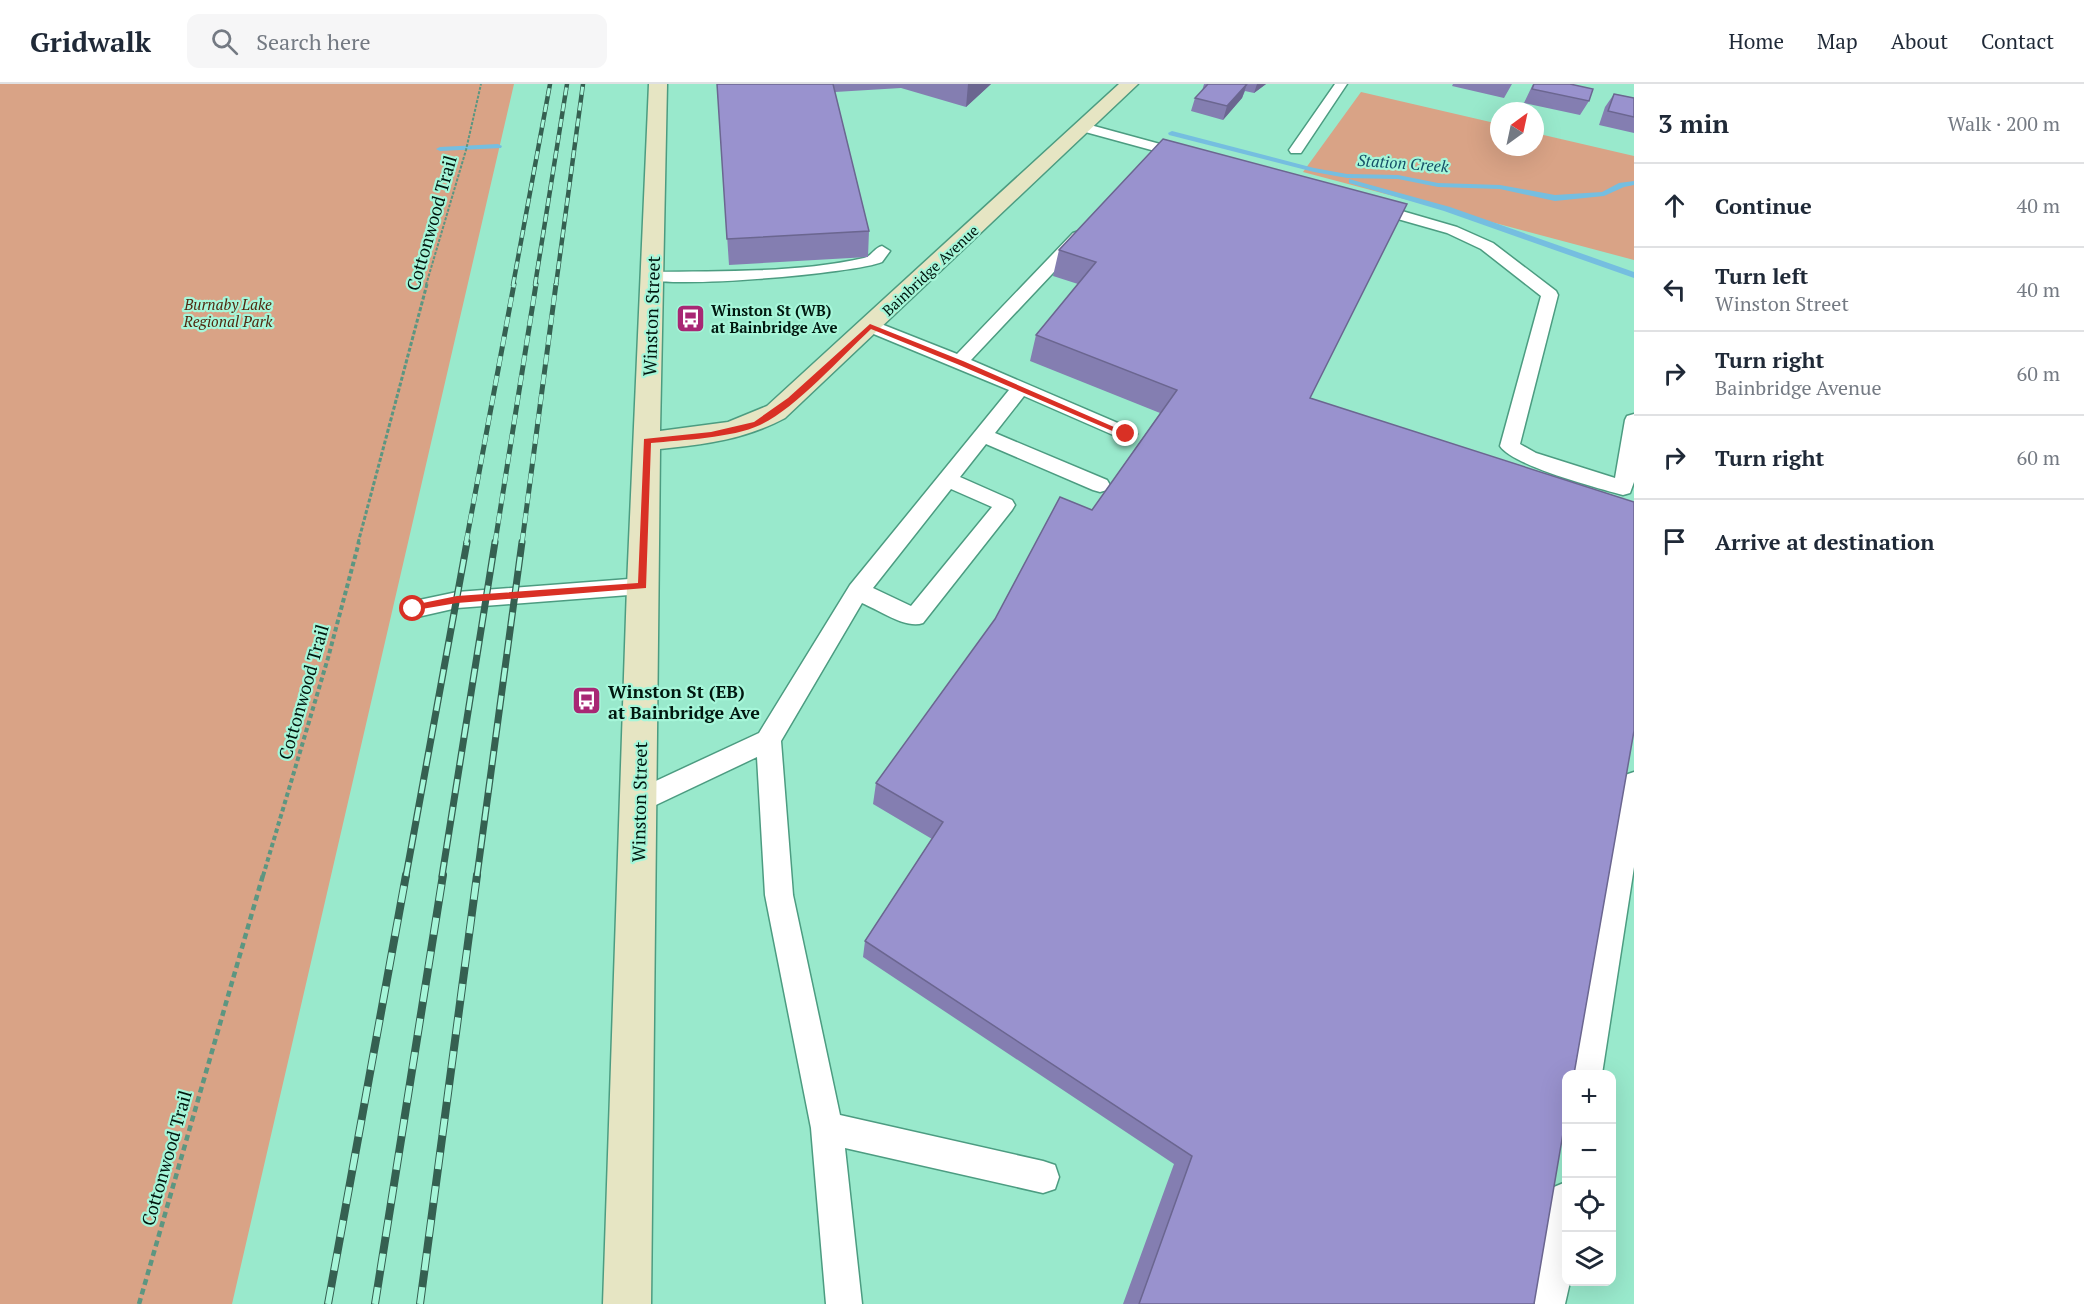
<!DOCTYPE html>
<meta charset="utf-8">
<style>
:root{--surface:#fff;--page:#f6f6f7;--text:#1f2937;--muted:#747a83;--line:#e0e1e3}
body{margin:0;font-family:"PT Serif",serif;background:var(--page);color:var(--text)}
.controls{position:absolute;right:18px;bottom:18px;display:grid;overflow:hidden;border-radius:12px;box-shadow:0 6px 24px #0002}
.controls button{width:54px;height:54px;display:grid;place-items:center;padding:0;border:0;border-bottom:2px solid var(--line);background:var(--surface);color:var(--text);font:30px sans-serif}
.compass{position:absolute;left:1490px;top:18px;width:54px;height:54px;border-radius:50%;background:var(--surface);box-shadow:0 6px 24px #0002;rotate:33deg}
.stop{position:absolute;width:18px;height:18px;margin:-14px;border:4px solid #d93025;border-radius:50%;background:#fff}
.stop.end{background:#d93025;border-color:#fff;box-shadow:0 2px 6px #0008}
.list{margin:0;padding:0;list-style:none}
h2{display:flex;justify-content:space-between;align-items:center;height:78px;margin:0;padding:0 24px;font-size:26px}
h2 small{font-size:20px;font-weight:400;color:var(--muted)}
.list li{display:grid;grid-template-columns:39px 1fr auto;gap:18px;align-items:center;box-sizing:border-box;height:84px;padding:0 24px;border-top:2px solid var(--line)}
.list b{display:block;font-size:22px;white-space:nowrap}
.list p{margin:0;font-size:20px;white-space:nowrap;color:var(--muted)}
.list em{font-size:20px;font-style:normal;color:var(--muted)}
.icon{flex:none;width:33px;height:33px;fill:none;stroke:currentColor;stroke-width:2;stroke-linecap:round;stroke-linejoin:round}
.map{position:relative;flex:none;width:1634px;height:1220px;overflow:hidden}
header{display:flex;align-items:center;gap:36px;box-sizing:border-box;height:84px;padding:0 30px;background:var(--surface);border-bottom:2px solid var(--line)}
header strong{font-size:28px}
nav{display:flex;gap:33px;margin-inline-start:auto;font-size:21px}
.search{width:420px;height:54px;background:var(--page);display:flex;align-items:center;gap:15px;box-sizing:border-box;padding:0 21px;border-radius:12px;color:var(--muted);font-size:22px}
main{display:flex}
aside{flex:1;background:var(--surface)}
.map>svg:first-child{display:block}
</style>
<header>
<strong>Gridwalk</strong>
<div class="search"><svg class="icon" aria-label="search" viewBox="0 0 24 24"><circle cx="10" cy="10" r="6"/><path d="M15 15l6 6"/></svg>Search here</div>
<nav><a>Home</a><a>Map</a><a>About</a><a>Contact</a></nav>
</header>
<main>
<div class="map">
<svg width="1634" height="1220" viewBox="0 0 1634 1220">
<rect width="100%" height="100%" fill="#99e9cc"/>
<path fill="#d9a386" d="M0,0H514L232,1220H0Z
M1361,8L1499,40V63H1535V49L1634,72V176L1303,88Z"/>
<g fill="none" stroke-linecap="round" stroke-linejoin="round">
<path fill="#75bee0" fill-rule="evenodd" d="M1172,47L1314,84L1347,90L1398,91L1438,99L1500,101L1555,111L1602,108L1619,99L1634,97V101L1624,103L1604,112L1555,117L1500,105L1438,103L1398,95L1347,94L1314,88L1169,51L1168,49Z
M498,60L502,62L501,64L440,67L436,65L440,63Z
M1349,95L1450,123L1634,188V194L1444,127L1349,99Z"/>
<defs>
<path id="lane" d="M1335,0H1347L1301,69H1291L1289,66Z
M1083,39L1193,69L1195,72L1188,76L1078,46L1076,43Z
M1371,118L1457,143L1493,159L1556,207L1558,211L1520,360L1536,369L1615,394L1625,336L1627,332L1634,330V398L1630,409L1623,411C1598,404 1513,382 1500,362L1541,212L1481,165L1447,149L1366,126L1363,123L1366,120Z
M1079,147L1085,149L1087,152L1085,155L971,276L1134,346L1137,350L1134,354L1127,356L1120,354L1024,312L995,349L1107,396L1110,401L1107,406L1100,408L1093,406L986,360L960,393L1012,416L1015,421L1012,426L923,539C905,545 879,526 862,519L781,657L793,811L840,1031L1043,1077L1055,1081L1059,1093L1055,1105L1043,1109L845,1064L862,1220H826L811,1044L765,811L757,673L639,729L630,725L626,717L630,709L759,649L850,501L1009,306L864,246L861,242L864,238H876L957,270L1073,149ZM951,405L992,423L911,522L873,504Z
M882,162L890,167L882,178C858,189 655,207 644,193L652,188C719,187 799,189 864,174C872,172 874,164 882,162Z
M642,494L650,496L653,502L650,508L642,510L457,524L413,534L405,531L402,525L405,519L457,508Z
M1634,688V783L1602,990H1572L1621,699L1625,691Z
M1566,1098V1198H1570L1565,1220H1535L1532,1214L1549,1115L1554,1103Z"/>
<path id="secondary" d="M649,0H667L660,347L728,338L767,322L1119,0H1138L785,334C746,355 704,361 660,365L651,1220H603L627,502Z"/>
</defs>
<use href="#lane" stroke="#4c9c81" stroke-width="3"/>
<use href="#secondary" stroke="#4c9c81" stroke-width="3"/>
<path stroke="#5c9681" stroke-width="2" stroke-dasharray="3 1.5" stroke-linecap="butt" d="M426,201L466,66L481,0"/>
<path stroke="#5c9681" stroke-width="3" stroke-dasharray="4 2" stroke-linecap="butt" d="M358,459L427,200"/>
<path stroke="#5c9681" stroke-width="4" stroke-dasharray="4.5 3" stroke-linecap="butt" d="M263,792L328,574L359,458"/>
<path stroke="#5c9681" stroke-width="4.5" stroke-dasharray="6 4" stroke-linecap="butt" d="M139,1220L263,791"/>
<use href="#lane" fill="#fff" fill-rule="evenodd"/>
<use href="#secondary" fill="#e6e5c3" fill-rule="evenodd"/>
<defs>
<path id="rail-far3" d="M513,201L550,0
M535,201L567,0
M556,201L583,0"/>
<path id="rail-far2" d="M466,459L514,200
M495,459L536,200
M522,459L556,200"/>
<path id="rail-far1" d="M406,792L467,458
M442,792L495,458
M477,792L522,458"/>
<path id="rail" d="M328,1220L406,791
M375,1220L443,791
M420,1220L477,791"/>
</defs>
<use href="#rail-far3" stroke="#356051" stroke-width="4.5"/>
<use href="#rail-far2" stroke="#356051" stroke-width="5"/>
<use href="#rail-far1" stroke="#356051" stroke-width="7"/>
<use href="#rail" stroke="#356051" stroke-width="8"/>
<use href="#rail-far3" stroke="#a6f6d9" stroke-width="3" stroke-dasharray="8" stroke-linecap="butt"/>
<use href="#rail-far2" stroke="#a6f6d9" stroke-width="4" stroke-dasharray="10" stroke-linecap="butt"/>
<use href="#rail-far1" stroke="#a6f6d9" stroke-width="4.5" stroke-dasharray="14" stroke-linecap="butt"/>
<use href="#rail" stroke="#a6f6d9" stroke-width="6" stroke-dasharray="17" stroke-linecap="butt"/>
</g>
<path fill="#847eb1" d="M717,0H991L966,23L901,4L835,8L869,147L868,173L729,181Z
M1204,0H1266L1254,9L1245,7L1242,14L1223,36L1191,27L1195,14L1202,7Z
M1453,0H1512L1504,14L1452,2Z
M1533,0H1570L1589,17L1580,31L1524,19Z
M1614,10L1634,14V49L1599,41L1605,23Z
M1163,55L1310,314L1534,1220H1123L1174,1080L863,873L865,857L932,755L873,720L876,699L1092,426L1160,329L1030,277L1036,251L1078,200L1053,192L1059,166Z"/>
<path fill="#6b6690" d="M968,0H991L966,23Z
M1247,0L1242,14L1223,36L1227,22Z
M1257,0H1266L1254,9Z"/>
<path fill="#9992ce" stroke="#6b6690" stroke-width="1.5" d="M717,0H833L869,147L727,155Z
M1208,0H1247L1227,22L1195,14Z
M1534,0H1570L1593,5L1589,17L1532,5Z
M1614,10L1634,14V33L1608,27Z
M1163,55L1407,120L1310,314L1634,418V647L1574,990H1566V1032L1534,1220H1139L1192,1072L865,857L943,738L876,699L995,535L1060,413L1092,426L1177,306L1036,251L1096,178L1059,166Z"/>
<path fill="#d93025" d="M870,240L963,277L1130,350L1124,352L957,280L871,245C841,273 795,325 760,341C732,354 682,356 651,359L646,504L457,519L410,527L408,525L413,521L457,512L638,499L644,355L711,348L754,338L788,314Z"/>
<defs>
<symbol id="bus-square" viewBox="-11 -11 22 22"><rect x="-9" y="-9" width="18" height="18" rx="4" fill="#a82774" stroke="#a6f6d9"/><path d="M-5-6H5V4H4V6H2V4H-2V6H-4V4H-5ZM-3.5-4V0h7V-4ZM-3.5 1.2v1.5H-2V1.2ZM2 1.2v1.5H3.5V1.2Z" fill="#fff"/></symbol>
</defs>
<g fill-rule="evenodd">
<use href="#bus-square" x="674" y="218" width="33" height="33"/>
<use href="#bus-square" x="570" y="600" width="33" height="33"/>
</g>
<g text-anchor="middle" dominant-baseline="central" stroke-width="4.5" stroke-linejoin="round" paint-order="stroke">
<g font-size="15" fill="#00170f" stroke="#a6f6d9">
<text transform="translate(930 186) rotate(-43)">Bainbridge Avenue</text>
</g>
<g font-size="15" font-style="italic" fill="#50280f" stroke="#a6f6d9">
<text x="228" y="220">Burnaby Lake<tspan x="228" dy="17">Regional Park</tspan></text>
</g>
<g font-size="15" font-weight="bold" fill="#00170f" stroke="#a6f6d9" text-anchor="start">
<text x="711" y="226">Winston St (WB)<tspan x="711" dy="17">at Bainbridge Ave</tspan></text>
</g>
<g font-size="16" font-style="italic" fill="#155068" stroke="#a6f6d9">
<text transform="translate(1403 79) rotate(4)">Station Creek</text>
</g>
<g font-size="18" fill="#00170f" stroke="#a6f6d9">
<text transform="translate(431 139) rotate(-74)">Cottonwood Trail</text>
<text transform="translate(651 232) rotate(-88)">Winston Street</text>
<text transform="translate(303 608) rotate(-74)">Cottonwood Trail</text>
<text transform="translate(639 718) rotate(-89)">Winston Street</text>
<text transform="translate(166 1074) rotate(-74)">Cottonwood Trail</text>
</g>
<g font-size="18" font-weight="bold" fill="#00170f" stroke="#a6f6d9" text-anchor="start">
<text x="608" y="607">Winston St (EB)<tspan x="608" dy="21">at Bainbridge Ave</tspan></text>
</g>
</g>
</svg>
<div class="controls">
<button>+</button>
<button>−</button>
<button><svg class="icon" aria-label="locate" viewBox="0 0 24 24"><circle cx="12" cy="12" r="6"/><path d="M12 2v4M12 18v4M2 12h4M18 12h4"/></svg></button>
<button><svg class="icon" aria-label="layers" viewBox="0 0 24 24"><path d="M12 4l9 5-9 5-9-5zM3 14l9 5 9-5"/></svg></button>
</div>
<svg class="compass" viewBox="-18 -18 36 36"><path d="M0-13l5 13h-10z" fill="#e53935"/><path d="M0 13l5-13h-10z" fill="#747a83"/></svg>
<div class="stop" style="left:413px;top:525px"></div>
<div class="stop end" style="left:1126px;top:350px"></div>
</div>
<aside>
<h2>3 min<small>Walk · 200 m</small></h2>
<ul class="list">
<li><svg class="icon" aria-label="ahead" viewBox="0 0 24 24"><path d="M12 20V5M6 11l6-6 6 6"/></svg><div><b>Continue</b></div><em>40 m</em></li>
<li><svg class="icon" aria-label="left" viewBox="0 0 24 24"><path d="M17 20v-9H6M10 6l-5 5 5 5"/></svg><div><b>Turn left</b><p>Winston Street</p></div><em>40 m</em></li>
<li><svg class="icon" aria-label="right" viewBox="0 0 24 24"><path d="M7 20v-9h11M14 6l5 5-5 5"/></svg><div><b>Turn right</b><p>Bainbridge Avenue</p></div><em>60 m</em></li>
<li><svg class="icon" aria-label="right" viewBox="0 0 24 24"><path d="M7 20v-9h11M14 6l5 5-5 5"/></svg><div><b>Turn right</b></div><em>60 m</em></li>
<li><svg class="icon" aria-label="arrive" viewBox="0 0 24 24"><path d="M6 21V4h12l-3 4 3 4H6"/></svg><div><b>Arrive at destination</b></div></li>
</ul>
</aside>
</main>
